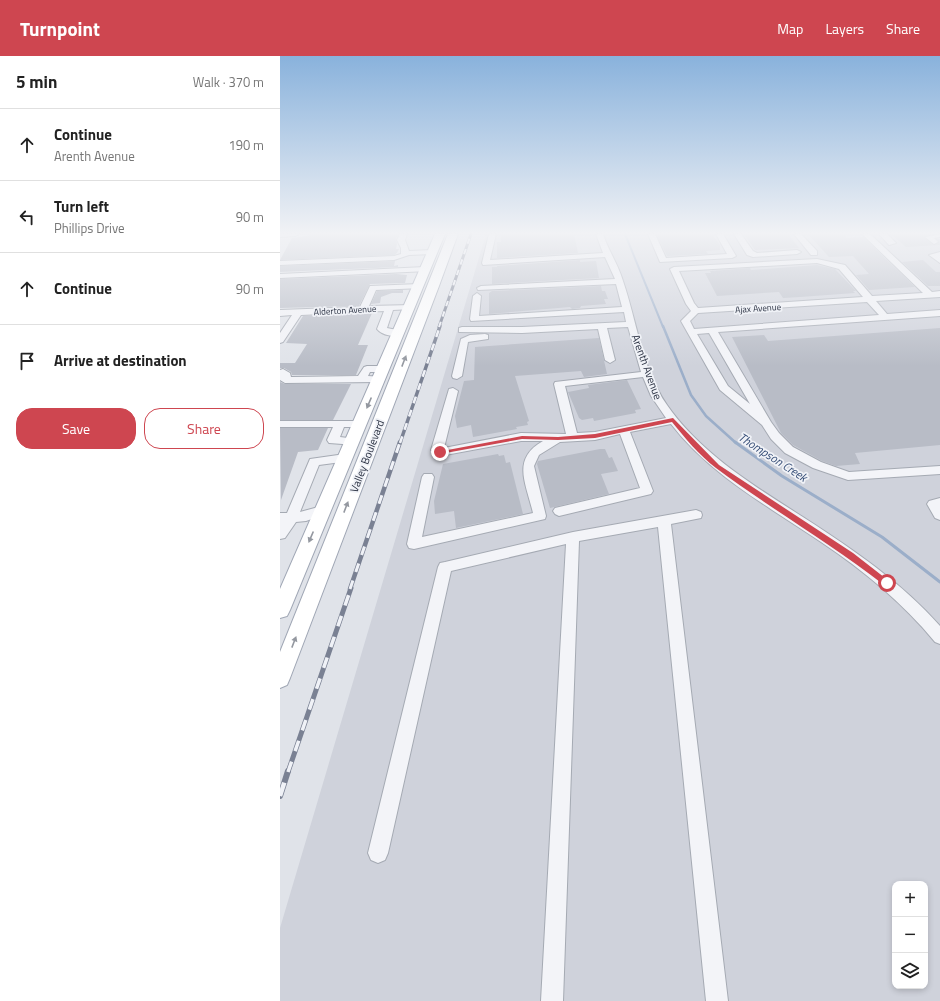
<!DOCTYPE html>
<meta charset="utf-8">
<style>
:root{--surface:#fff;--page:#f6f6f6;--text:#222;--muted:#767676;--line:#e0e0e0;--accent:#ce4650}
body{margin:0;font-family:"Titillium Web",sans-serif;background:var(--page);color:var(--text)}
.controls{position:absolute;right:12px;bottom:12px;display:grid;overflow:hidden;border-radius:8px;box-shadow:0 2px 6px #0003}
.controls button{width:36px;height:36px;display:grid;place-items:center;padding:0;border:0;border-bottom:1px solid var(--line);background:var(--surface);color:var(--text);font:20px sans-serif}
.stop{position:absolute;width:12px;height:12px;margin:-9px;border:3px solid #ce4650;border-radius:50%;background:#fff}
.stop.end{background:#ce4650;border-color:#fff;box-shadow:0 1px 4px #0008}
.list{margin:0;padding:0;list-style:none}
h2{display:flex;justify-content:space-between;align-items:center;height:52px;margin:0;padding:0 16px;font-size:17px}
h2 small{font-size:13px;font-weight:400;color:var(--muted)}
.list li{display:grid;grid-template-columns:26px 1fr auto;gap:12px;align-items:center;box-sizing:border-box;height:72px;padding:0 16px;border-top:1px solid var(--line)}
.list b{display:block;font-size:15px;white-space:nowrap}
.list p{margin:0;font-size:13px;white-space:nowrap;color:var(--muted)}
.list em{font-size:13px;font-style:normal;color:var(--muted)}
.actions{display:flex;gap:8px;padding:12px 16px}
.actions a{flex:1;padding:9px 0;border:1px solid var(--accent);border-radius:16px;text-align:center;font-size:14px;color:var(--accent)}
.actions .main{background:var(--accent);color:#fff}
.icon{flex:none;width:22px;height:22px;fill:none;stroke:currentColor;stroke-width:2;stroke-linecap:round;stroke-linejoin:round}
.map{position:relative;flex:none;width:660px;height:945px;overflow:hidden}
header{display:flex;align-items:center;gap:24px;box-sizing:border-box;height:56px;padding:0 20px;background:var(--accent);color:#fff}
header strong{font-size:19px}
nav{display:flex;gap:22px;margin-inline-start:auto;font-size:14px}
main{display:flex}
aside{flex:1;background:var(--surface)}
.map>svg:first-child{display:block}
</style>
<header>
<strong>Turnpoint</strong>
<nav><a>Map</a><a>Layers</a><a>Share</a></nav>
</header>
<main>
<aside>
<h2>5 min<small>Walk · 370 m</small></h2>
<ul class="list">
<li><svg class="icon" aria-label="ahead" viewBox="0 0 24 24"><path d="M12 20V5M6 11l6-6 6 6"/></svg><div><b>Continue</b><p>Arenth Avenue</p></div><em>190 m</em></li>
<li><svg class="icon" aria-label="left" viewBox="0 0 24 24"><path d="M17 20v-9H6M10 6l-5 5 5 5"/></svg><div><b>Turn left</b><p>Phillips Drive</p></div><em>90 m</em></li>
<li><svg class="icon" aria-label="ahead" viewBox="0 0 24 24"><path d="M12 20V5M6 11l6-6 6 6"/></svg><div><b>Continue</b></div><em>90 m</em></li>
<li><svg class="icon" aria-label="arrive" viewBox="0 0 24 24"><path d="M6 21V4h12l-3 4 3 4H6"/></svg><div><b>Arrive at destination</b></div></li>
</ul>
<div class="actions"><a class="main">Save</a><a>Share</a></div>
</aside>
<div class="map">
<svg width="660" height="945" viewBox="0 0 660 945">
<rect width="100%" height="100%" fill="#e0e3e9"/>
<path fill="#cfd2db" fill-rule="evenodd" d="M206,178H660V945H0V872ZM615,828H645V930H615Z"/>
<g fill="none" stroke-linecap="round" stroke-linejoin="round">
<path stroke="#9baec9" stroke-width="2" d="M345,178L383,271"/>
<path stroke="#9baec9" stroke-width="2.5" d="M383,270L411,339L426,360L456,387"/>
<path stroke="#9baec9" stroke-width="3" d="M455,386L502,420L602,481L660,526"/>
</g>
<path fill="#b8bcc6" d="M40,178H52V179L118,178L116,183L117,188L116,193H119L117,197L114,199L0,204L12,182Z
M221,178H294L298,197L217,202V186H221Z
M376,178H432L440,189V194L426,195L428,198L387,200Z
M464,178H508L519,192L475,194Z
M528,178H566V182L583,181L635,231L589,234L576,219L589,218L573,200L549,201Z
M611,178H654L644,181L655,189L659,186L657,183H660V189L626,191Z
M300,204V206L316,205L319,222L212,228V211H217V210Z
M643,204L656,216H660V230H648L622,206Z
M115,205L114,210L118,209V211L0,216V210Z
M537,209L555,213L576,235H573L575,237L520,241L503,242L499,236L437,240L425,217H431L430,215L470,212L471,214Z
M116,218L127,219L125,227L90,228L79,250L0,252V223Z
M321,230L322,235H325L328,243H324L326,248L301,250L300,252L292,253L290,251L209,258V237L212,235Z
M123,234V237H112L101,241L100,247L91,248L97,235Z
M92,257L78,289H88L76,319H12L11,316L4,312H0V307H15L27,288L6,287L23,260Z
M660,272V389L575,397L580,408L556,410L542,405L513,389L501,377L452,281L484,279L488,285Z
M319,282L327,318L304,321L301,315L235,320L249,365L247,366L248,369L236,371L237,373L193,381L191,369L177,372L175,360L184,325L194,324L195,291Z
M347,324L361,353L355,354L356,357L314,365L313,362L302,364L299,362L288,336L309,332L308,329Z
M0,326L5,328H71L53,364H0Z
M0,372H48L38,394L18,396L1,444Z
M320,393H325L329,402L332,401L338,415L321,418L329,438L270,452L257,408L258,405Z
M218,398L219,400L224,399L226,407L230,406L243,458L176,472L174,455L155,458L154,445L163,408Z"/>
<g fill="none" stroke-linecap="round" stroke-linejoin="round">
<defs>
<path id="minor" d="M0,178H19L15,180L0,181Z
M120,178H127L125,184L129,195L152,194L156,196L152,198L129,199L114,204L0,209V205L114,200L121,198V192L117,184Z
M209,178H216L210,204L323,197L316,178H323C328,194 338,208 343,225C357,266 362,313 387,349C422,399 476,431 526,463C574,494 622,527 660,570V588L655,586C622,546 583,514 541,486C488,450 430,419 391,368L350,376L373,435L371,438L279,460L275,458L273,455L275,452L360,432L340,378L315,384L280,386L259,399L254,410L266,460L265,463L134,493L129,492L127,488L142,421L144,418H152L154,421L142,481L253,457C246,427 231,403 263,385H241L160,400L151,394L169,333L173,332L178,335L164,392L241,377L286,378L274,328L275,326L361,316L348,271L327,272L335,304L330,307L325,304L318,273L242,277L179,276V272L182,271H242L346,266L344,256L191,265L190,263L193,240L197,237L201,240L199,260L342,251L336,228L198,234L197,232L201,230L335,223L325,201L203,209L202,207ZM363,321L371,340L386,362L315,376L297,377L285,330Z
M368,178H375L386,202L447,198L436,178H443L456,200L452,202L380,206Z
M454,178H461L473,195L477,197L517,194L521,196L517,198L473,201L467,199Z
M514,178H521L537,195V199H531Z
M582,178H590L652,236L660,235V241L596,245L607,258L660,254V260L438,276L491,366L499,377L513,391L541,406L569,416L660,410V418L568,424L533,412L505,397L491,383L482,369L440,334L401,265L411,255L406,248L390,213L394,211L537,203L565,209L592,240L643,237ZM537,207L559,213L583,241L418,252L414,247L399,215ZM587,246L599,259L414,273L410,265L418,257ZM429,277L470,348L448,330L417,278Z
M599,178H607L616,187L609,189Z
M660,178V181L654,182L658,186L654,188L645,181Z
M660,196V207L649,199Z
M145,211L149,213L148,215L0,222V218Z
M139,228H142V232L96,234L89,250L132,249V253L113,254L107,272L122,275V279C114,281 103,280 97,273L104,255L21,259L3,286L0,287V277L12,259L0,260V254L80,251L90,230Z
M205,278L208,279V283L188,286L182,320L177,323L173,322L172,320L181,283L190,279Z
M87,310H104L109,313L104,316H90L88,320L103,321L104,323L99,326L5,327L0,324V314L3,313L10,317L11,321L78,320L84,311Z
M0,365H80L85,368L80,371H64L60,381L76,383L78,386L76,389L49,387L47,384L53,371H0Z
M65,398L71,402L69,405L39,409L20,456L42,450L46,452L48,455L46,458L26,465L16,466L5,482L0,483V457H7L30,403Z
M660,442V464L655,462L647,448L649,445Z
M416,454L421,456L422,459L421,462L391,468L448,945H426L378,471L299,485L283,945H261L286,488L171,515L108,797L105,804L98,807L91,804L88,797L158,511L160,507L165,506L293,476Z"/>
<path id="major" d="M155,178H165L10,554L7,560L0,562V533Z
M168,178H178L159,230L10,622L7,629L0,632V596Z"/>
</defs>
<use href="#minor" stroke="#a5aab3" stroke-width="2"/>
<use href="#major" stroke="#a0a7b5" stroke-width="2"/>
<use href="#minor" fill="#f3f4f8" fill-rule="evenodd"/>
<use href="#major" fill="#fff" fill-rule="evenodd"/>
<defs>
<path id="rail-far4" d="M159,271L191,178"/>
<path id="rail-far3" d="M120,387L160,270"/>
<path id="rail-far2" d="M70,533L120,386"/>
<path id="rail-far1" d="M8,716L71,532"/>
<path id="rail" d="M0,740L8,715"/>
</defs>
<use href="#rail-far4" stroke="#7a8193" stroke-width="3"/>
<use href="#rail-far3" stroke="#7a8193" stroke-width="3.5"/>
<use href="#rail-far2" stroke="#7a8193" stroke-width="4.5"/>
<use href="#rail-far1" stroke="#7a8193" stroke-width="5"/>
<use href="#rail" stroke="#7a8193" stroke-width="6"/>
<use href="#rail-far4" stroke="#f0f2f7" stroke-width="2" stroke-dasharray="5.5" stroke-linecap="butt"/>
<use href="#rail-far3" stroke="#f0f2f7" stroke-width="2.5" stroke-dasharray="7" stroke-linecap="butt"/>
<use href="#rail-far2" stroke="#f0f2f7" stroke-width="3" stroke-dasharray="9" stroke-linecap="butt"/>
<use href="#rail-far1" stroke="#f0f2f7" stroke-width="3.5" stroke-dasharray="11" stroke-linecap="butt"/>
<use href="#rail" stroke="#f0f2f7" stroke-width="4.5" stroke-dasharray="14" stroke-linecap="butt"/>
</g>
<defs><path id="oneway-solid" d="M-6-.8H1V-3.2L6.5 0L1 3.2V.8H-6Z"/></defs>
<g fill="#9498a0">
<use href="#oneway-solid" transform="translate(124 305) rotate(-69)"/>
<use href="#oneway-solid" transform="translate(89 347) rotate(113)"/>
<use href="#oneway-solid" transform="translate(66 451) rotate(-69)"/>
<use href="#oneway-solid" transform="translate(31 481) rotate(113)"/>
<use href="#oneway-solid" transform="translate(14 586) rotate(-69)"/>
</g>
<linearGradient id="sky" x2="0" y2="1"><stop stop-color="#89b2dc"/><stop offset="0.57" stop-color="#f1f2f5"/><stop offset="1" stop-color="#f1f2f5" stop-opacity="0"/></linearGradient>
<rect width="660" height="310" fill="url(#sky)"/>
<path fill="#ce4650" d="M393,362L439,409L573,497L609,525V529H604C550,487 491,453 436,412C419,399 405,382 392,366L315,382L278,384L242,383L160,398L157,396L242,380L278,381L315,378Z"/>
<g text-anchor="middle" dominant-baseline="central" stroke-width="3.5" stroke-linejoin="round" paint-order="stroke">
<g font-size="9" fill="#293041" stroke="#f0f2f7">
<text transform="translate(478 252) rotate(-4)">Ajax Avenue</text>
<text transform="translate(65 254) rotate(-3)">Alderton Avenue</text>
</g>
<g font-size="11" fill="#293041" stroke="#f0f2f7">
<text transform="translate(367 311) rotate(70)">Arenth Avenue</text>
<text transform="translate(87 400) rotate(-69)">Valley Boulevard</text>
</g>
<g font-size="12" font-style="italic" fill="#334b75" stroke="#f0f2f7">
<text transform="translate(493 401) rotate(33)">Thompson Creek</text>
</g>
</g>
</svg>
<div class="controls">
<button>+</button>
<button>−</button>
<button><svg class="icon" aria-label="layers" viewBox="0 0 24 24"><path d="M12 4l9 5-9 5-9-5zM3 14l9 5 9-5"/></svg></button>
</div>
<div class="stop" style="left:607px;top:527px"></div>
<div class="stop end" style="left:160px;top:396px"></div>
</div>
</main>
